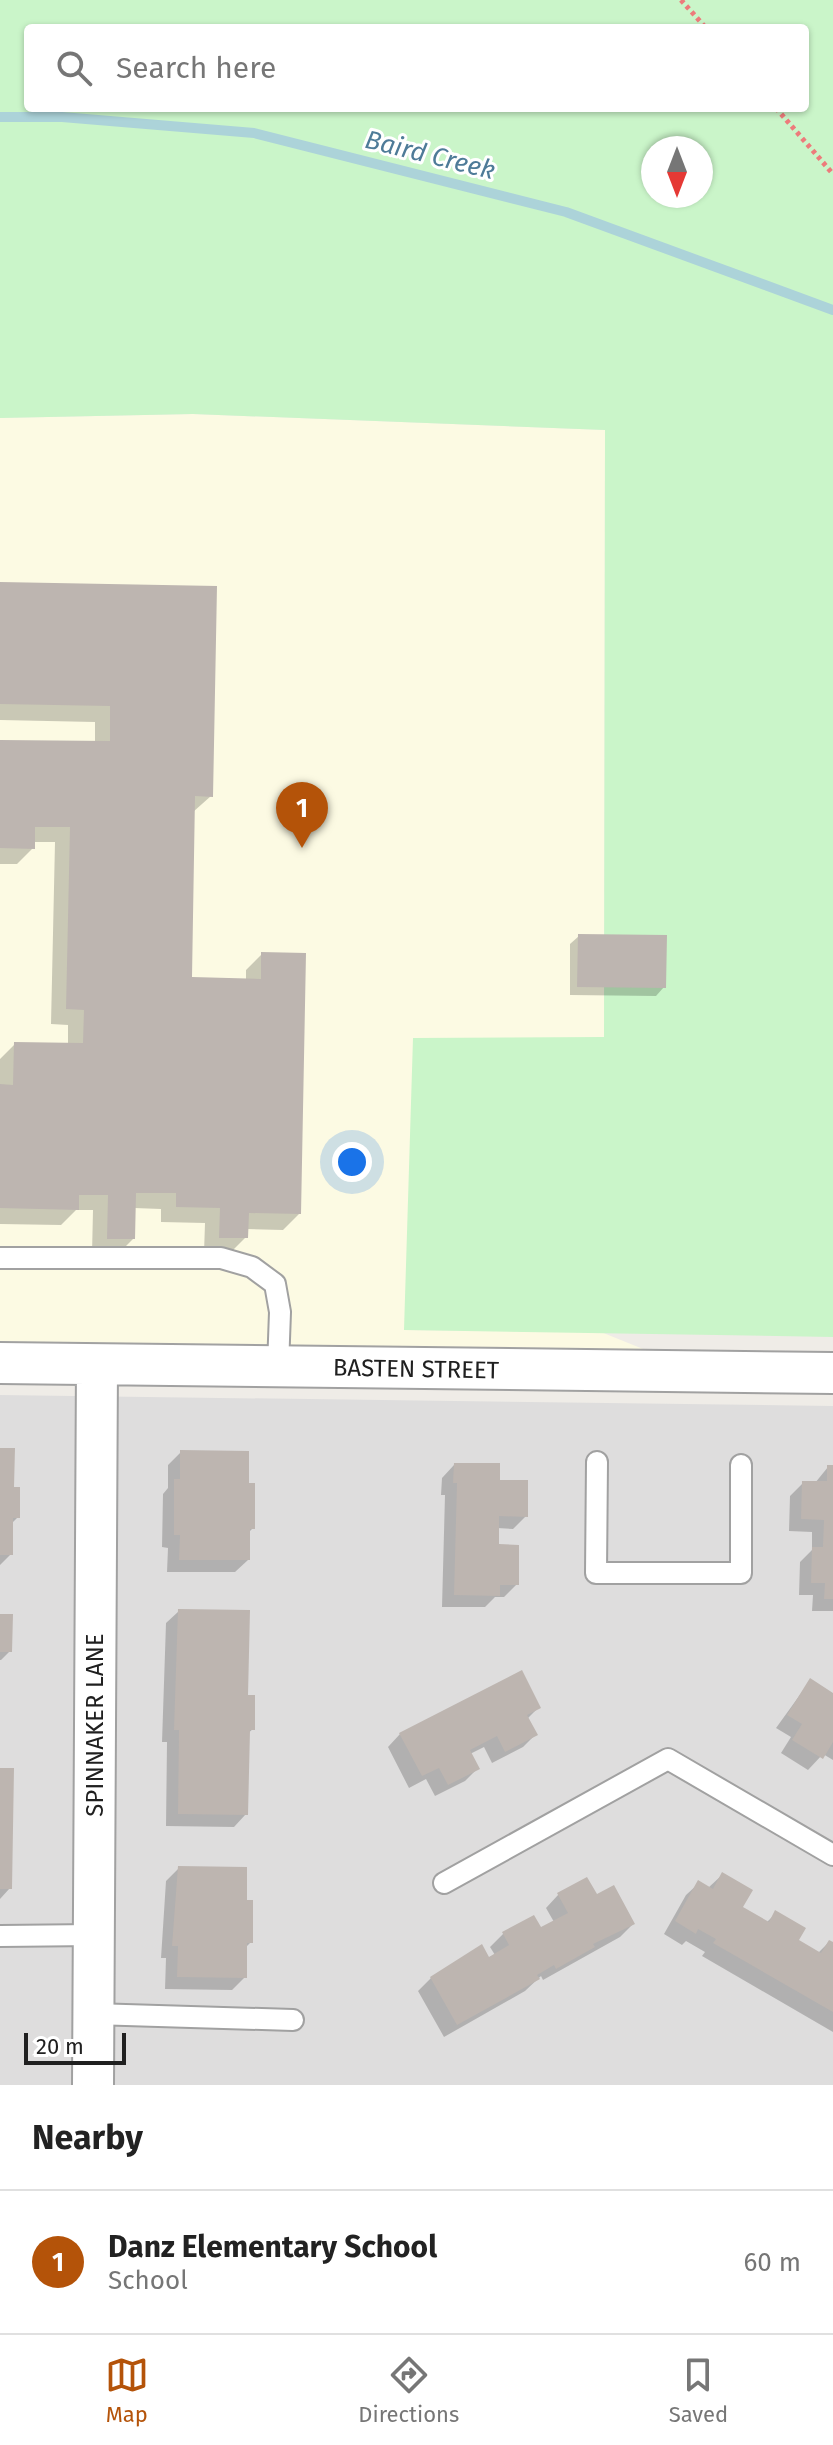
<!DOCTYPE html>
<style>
:root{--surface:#fff;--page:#f2f2f2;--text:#222;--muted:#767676;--line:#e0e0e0;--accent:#b45309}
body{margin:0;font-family:"Fira Sans",sans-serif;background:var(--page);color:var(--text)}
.compass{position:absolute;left:641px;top:136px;width:72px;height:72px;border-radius:50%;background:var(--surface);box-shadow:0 2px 6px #0004;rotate:180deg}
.scale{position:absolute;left:24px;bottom:20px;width:102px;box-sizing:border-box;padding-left:8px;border:4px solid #202020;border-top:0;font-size:22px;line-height:28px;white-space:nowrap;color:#202020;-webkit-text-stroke:6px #fff;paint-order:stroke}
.you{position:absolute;left:352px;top:1162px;width:28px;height:28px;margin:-20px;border:6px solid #fff;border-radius:50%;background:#1a73e8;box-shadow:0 0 0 12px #1a73e833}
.badge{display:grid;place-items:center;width:52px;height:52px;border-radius:50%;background:var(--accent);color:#fff;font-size:26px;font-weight:700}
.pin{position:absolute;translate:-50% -66px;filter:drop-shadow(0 2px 4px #0008)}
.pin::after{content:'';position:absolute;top:42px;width:28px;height:24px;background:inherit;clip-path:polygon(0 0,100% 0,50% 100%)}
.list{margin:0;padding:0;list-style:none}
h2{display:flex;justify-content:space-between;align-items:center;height:104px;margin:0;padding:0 32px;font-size:34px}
h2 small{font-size:26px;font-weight:400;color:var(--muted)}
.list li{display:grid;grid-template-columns:52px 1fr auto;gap:24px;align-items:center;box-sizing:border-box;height:144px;padding:0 32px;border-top:2px solid var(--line)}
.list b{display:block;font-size:30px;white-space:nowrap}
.list p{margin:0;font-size:26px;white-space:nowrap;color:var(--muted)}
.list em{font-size:26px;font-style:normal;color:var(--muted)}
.icon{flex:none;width:44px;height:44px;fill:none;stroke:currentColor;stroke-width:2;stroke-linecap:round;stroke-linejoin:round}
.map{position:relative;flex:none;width:833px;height:2085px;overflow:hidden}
.search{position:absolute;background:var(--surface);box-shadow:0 2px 6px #0004;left:24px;right:24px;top:24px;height:88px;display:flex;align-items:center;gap:20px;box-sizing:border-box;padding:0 28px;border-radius:8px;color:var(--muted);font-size:30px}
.sheet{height:248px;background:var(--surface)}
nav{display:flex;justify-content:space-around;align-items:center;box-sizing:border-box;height:112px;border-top:2px solid var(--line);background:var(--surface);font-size:22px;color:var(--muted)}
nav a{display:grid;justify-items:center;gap:4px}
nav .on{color:var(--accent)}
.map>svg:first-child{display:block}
</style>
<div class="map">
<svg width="833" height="2085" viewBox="0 0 833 2085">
<rect width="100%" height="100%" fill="#efece7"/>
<path fill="#dedddd" d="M0,1395L833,1406V2085H0Z"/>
<path fill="#fcfae3" d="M193,414L605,430L604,1038L405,1330L601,1332L700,1372L0,1364V418Z"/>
<path fill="#caf5c9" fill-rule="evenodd" d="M0,0H833V1337L404,1330L413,1038L604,1037L605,430L193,414L0,418ZM28,28H805V108H28ZM653,148H701V196H653Z"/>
<path fill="#0003" d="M0,584L211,796L193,812L190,979L246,980V970L262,954L299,1214L283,1230L247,1229L246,1237L230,1253H204L205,1223L161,1222V1209L134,1208L133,1239L117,1255L92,1254L93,1210H76L61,1225L0,1224V1059L15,1044L68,1045V1025L51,1024L55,842H33V848L17,864H0V742L95,743V722L0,720Z
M579,936L664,987L656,996L570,995V944Z
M0,1450L18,1517L11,1524V1554L0,1565Z
M181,1452L247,1485L253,1528L248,1533V1560L235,1572H167L168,1548L162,1547L163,1494L168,1488V1465Z
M454,1465L497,1482L526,1516L513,1529L497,1528V1546L517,1584L504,1597H495L485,1607H442L445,1495H441L442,1478Z
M828,1467H833V1611H812L813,1595H799L800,1562L812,1550V1532L789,1531L790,1496L803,1483H815Z
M179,1611L246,1697L253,1729L247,1734L246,1814L234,1827L166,1826L167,1742H162L166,1623Z
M0,1616L10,1651L1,1660H0Z
M810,1681L833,1695V1760L823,1754L808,1770L781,1753L791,1737L776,1728Z
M539,1707L527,1719L535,1735L523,1747L492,1763L484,1747L470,1754L478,1768L465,1781L435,1796L426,1779L409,1788L388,1747L400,1734Z
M0,1770L10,1888L0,1899Z
M179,1868L246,1902L251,1942L245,1948V1977L232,1990L165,1989L166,1958H161L166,1881Z
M722,1875L741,1908L766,1923L776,1913L796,1941L818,1953L829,1942L833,1944V2032L702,1956L705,1952L686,1941L682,1945L664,1934L686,1895L699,1883L708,1888Z
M558,1895L597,1897L633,1924L620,1937L543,1980L541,1976L525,1991L444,2037L418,1991L431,1978L495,1955L490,1947L503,1934L533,1918L540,1930L554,1922L546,1908Z"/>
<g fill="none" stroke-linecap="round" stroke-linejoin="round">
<path stroke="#acd3d9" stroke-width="10" d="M0,117H62L254,133L566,212L833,310"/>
</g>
<path fill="#bdb5b0" d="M0,582L217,586L213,797L195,796L192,977L261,979V952L306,953L301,1214L249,1213L248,1238H219L220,1208L176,1207V1193H136L135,1239H107L108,1195H79V1210L0,1208V1084L13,1085L14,1042L83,1043L84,1010L66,1009L70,827H35V849L0,848V740L110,741V706L0,704Z
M578,934L667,935L666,988L577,987Z
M0,1448H15L14,1487H20V1518H13V1555H0Z
M180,1450L249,1451V1483H255V1529H250V1560H179L180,1535H174V1479H180Z
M454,1463H500V1480H528V1517L499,1516V1544L519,1545V1585H500V1596L454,1595L457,1483H453Z
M827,1465H833V1599H824L825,1583H811L812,1547H823L824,1520L801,1519L802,1481H827Z
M178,1609L250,1610L248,1695H255V1730H250L248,1815L178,1814L179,1730H174Z
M0,1614H13L12,1652H0Z
M522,1670L541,1708L527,1715L538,1735L505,1752L497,1736L470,1750L480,1769L448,1785L439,1768L422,1776L399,1733Z
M810,1678L833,1693V1742L823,1759L792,1740L802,1724L787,1715Z
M0,1768H14L12,1889H0Z
M178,1866L247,1867V1900H253V1943H247V1978L177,1977L178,1946H172Z
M722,1872L753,1890L743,1907L769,1922L775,1910L806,1928L799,1940L821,1953L829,1940L833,1942V2012L713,1943L716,1939L698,1929L696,1934L675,1921L698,1880L713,1889Z
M587,1877L597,1894L614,1885L635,1924L593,1944L595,1947L556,1969L554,1965L537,1975L540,1979L457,2025L430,1977L482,1944L489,1957L509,1945L502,1932L534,1915L541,1927L568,1913L557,1893Z"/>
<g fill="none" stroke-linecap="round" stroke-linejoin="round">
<defs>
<path id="service" d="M0,1258H221L252,1267L275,1284L280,1312L278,1367
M597,1462L596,1573H741V1465
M444,1883L668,1759L833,1855
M0,1936L94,1935
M93,2014L293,2020"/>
<path id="minor" d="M0,1363L833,1373
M93,2085L97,1365"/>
</defs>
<use href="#service" stroke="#a1a1a1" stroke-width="24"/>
<use href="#minor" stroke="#a1a1a1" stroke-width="44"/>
<path stroke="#ed7b7b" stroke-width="5" stroke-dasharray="4 4" stroke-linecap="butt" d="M681,0L706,28
M776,108L833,174"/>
<use href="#service" stroke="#fff" stroke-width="20"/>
<use href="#minor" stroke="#fff" stroke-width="40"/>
</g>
<g text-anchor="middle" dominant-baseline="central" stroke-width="6" stroke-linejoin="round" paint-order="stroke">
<g font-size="24" fill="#202020" stroke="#fff">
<text transform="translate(416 1369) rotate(1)">BASTEN STREET</text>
<text transform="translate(95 1725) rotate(-90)">SPINNAKER LANE</text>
</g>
<g font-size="26" font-style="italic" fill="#4e7b98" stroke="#fff">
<text transform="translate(430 155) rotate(14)">Baird Creek</text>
</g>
</g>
</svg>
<svg class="compass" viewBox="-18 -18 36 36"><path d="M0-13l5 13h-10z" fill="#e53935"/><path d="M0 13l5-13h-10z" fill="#767676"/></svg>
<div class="scale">20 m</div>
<div class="you"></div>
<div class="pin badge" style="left:302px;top:848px">1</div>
<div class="search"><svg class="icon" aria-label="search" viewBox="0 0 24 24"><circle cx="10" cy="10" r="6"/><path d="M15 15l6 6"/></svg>Search here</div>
</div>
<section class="sheet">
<h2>Nearby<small></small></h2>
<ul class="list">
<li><span class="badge">1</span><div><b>Danz Elementary School</b><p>School</p></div><em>60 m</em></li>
</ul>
</section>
<nav>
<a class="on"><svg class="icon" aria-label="map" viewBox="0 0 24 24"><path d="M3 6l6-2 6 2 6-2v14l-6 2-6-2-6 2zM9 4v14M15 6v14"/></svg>Map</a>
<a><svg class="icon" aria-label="directions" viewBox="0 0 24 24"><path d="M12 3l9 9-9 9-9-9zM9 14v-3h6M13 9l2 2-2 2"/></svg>Directions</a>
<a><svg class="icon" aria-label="saved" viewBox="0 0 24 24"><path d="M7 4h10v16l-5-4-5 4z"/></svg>Saved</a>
</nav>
